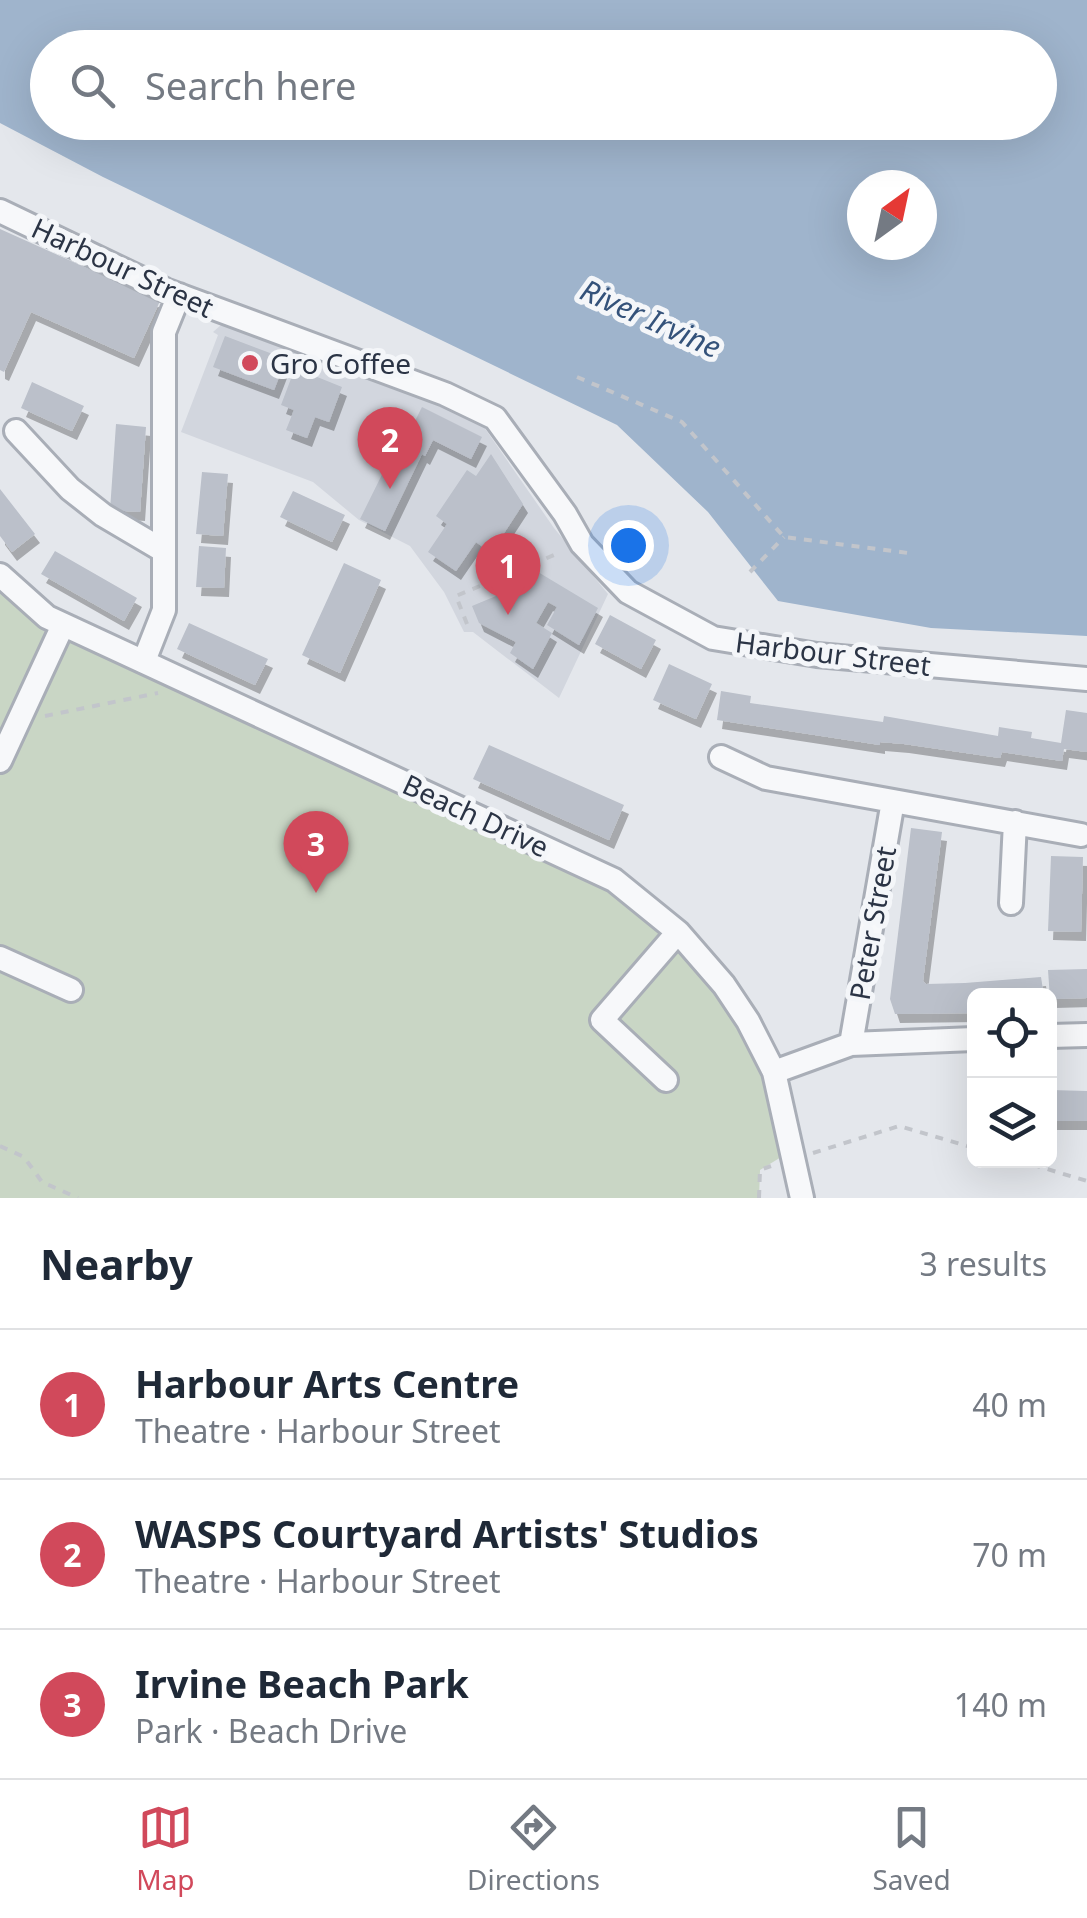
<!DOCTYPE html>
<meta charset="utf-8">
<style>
:root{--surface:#fff;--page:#f2f2f3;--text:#1f2937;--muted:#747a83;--line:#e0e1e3;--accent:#d1495b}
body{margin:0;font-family:"Noto Sans",sans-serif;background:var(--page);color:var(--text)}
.controls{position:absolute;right:30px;bottom:30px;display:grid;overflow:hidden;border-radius:15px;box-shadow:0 10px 40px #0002}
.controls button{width:90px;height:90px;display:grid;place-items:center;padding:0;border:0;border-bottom:2px solid var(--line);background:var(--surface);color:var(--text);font:50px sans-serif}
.compass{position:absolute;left:847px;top:170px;width:90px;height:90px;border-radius:50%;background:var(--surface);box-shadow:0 10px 40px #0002;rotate:33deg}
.you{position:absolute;left:628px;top:545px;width:35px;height:35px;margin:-25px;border:8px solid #fff;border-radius:50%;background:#1a73e8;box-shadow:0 0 0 15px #1a73e833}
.badge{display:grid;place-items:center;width:65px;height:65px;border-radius:50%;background:var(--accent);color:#fff;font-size:32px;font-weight:700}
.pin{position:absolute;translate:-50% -82px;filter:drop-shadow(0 2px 5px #0008)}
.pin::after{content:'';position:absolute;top:52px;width:35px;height:30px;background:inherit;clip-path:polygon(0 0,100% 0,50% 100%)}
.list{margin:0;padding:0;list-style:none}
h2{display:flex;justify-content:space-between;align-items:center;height:130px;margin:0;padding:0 40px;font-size:42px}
h2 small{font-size:32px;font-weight:400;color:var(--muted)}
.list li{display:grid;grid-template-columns:65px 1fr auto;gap:30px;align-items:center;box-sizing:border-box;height:150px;padding:0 40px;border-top:2px solid var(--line)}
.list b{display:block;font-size:38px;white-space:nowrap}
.list p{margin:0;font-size:32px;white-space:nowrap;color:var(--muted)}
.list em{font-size:32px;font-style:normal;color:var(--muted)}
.icon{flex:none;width:55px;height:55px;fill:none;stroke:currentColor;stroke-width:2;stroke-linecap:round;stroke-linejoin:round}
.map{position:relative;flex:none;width:1087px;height:1198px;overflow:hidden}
.search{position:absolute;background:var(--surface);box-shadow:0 10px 40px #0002;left:30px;right:30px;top:30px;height:110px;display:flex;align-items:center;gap:25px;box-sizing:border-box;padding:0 35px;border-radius:55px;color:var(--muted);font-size:38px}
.sheet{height:580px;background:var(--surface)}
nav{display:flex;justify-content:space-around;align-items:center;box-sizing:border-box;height:140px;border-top:2px solid var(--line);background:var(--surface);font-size:28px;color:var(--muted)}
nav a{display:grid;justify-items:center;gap:5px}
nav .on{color:var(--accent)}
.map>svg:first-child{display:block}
</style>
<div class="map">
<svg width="1087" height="1198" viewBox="0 0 1087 1198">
<defs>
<filter id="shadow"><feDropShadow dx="5" dy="9" stdDeviation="0" flood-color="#0004"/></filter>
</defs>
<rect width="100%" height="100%" fill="#e4e7ec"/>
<path fill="#d2d6de" d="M221,325L477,417L554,528L608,594L559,698L473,632H464L444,592L410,546L359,520L313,482L181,432L218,335L213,332Z"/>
<path fill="#c9d6c5" d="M0,571L35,606L649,906L762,1049L791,1151L760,1170L759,1198H0Z"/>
<path fill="#9fb4cc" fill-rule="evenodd" d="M0,0H1087V636L931,628L778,601L708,512L617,425L103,177L0,123ZM48,48H1040V122H48ZM862,185H922V245H862Z"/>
<path fill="#bbc0ca" filter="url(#shadow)" d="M0,229L160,301L134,358L31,312L4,372L0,370Z
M225,336L286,359L274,390L213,367Z
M295,368L342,387L329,422L315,417L307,438L286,430L294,410L281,405Z
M32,382L84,406L72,431L21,408Z
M422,407L482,437L471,459L433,440L425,456L422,454L385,531L360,519L407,424L412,427Z
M116,424L146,427L140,512L110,510Z
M491,454L523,504L491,553L476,542L456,571L428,552L447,524L436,516L467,470L476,476Z
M202,472L228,474L223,536L196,534Z
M0,489L35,534L12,552L0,536Z
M293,491L345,515L332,542L280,517Z
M199,546L226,548L224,588L196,587Z
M55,551L137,598L124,621L41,574Z
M344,563L381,580L340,673L302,655Z
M533,569L598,608L579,645L547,625L557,607L548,602L536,623L552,633L533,669L510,653L516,642L479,623L472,606L496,596L494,588Z
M610,615L656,640L641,669L595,644Z
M189,623L268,659L255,685L177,649Z
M669,664L712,684L696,719L653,700Z
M721,691L751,696L750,703L883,722L884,716L998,736L999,727L1032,732L1031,738L1061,743L1066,710L1087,713V752L1064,749L1062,761L1002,752L1000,758L904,744L880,742V745L717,720Z
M489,745L624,805L609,840L473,779Z
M911,828L942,832L923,981L926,984L965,983L1041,977L1044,996H974V1013L895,1014L890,999Z
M1051,856L1083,857L1081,932L1048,931Z
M1087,969V998L1050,999L1048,970Z
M1050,1090L1087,1091V1121H1050Z"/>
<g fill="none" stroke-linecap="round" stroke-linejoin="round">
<defs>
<path id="minor" d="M0,211L165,290L445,394L495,418L565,514L582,544L628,592L713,638L817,655L1087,679
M16,431L70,489L103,515L164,551
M0,575L47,617L614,880L678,932L724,985L748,1021L774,1072L802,1198
M144,661L164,610V332L179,295
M721,757L766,778L1081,835
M0,761L63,625
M1011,903L1015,822
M0,958L71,990
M1050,1036L1087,1035
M851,1044L893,801
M774,1072L851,1044L974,1039
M666,1080L602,1020L678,932"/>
</defs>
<use href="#minor" stroke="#a9aeb7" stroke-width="28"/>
<path stroke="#c2c5cb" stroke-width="4" stroke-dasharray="8 8" stroke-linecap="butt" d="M577,377L682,422L784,537L908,553
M750,572L784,537
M467,624L456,596L559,553
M45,716L158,693
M0,1146L24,1157L42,1182L78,1198
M813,1153L899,1126L974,1148
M1017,1160L1087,1181
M759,1198L760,1170L771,1166"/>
<use href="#minor" stroke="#f7f8fa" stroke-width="22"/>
</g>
<circle fill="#d1495b" stroke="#f4f6f9" stroke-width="4" cx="250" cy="363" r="10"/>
<g text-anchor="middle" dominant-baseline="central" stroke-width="10" stroke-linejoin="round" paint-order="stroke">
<g font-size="28" fill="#2b3445" stroke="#f4f6f9">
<text transform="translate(123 267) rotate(25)">Harbour Street</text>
<text transform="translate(833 653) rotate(7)">Harbour Street</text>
<text transform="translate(476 815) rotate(25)">Beach Drive</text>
<text transform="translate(872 923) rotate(-80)">Peter Street</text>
</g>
<g font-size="28" fill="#2b3445" stroke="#f4f6f9" text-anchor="start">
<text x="270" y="363">Gro Coffee</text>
</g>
<g font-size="30" font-style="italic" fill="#34527a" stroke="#f4f6f9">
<text transform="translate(651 318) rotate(24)">River Irvine</text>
</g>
</g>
</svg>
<div class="controls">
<button><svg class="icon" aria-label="locate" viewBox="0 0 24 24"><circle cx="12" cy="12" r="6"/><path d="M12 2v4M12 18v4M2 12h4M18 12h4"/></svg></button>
<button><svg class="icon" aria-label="layers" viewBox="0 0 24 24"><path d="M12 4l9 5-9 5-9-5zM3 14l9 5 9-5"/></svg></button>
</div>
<svg class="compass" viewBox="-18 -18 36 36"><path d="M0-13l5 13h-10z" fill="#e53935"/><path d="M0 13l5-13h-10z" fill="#747a83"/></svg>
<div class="you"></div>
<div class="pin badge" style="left:508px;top:615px">1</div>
<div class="pin badge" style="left:390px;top:489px">2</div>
<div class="pin badge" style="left:316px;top:893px">3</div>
<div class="search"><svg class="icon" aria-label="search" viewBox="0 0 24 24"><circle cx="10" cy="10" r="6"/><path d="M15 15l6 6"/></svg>Search here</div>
</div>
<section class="sheet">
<h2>Nearby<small>3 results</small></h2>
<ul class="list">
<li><span class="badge">1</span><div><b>Harbour Arts Centre</b><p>Theatre · Harbour Street</p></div><em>40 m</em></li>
<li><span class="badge">2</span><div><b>WASPS Courtyard Artists' Studios</b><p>Theatre · Harbour Street</p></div><em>70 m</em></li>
<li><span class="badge">3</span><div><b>Irvine Beach Park</b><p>Park · Beach Drive</p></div><em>140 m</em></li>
</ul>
</section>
<nav>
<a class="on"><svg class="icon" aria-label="map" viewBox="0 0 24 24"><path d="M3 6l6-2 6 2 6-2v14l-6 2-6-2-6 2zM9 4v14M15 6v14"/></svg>Map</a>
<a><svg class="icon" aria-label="directions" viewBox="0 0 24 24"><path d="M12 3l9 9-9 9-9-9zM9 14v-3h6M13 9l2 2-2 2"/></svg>Directions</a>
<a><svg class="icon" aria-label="saved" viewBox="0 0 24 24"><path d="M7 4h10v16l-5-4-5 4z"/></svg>Saved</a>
</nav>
